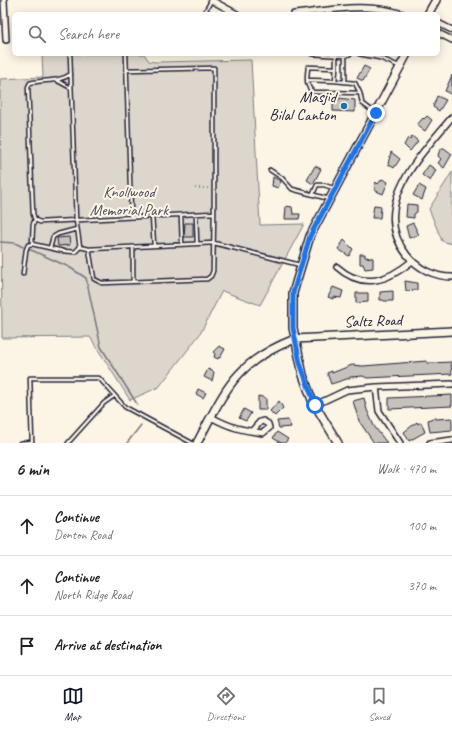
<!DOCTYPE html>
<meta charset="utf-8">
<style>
:root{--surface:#fff;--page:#f6f6f6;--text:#202124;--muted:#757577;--line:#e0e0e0;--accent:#111827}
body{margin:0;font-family:Caveat,sans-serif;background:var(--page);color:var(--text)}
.stop{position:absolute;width:12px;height:12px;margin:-9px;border:3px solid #1a73e8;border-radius:50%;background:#fff}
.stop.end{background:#1a73e8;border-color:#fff;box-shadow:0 1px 4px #0008}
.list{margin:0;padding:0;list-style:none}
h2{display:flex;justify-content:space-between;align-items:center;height:52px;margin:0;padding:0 16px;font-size:17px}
h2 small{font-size:13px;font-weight:400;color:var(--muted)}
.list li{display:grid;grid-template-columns:26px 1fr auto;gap:12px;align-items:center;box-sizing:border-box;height:60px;padding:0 16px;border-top:1px solid var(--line)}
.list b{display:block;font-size:15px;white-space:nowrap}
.list p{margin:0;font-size:13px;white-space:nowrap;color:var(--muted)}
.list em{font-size:13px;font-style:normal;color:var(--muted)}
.icon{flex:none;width:22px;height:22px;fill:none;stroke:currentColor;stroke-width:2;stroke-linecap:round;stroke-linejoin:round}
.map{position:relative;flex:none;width:452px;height:443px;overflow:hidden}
.search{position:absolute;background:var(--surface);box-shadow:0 2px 10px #0003;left:12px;right:12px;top:12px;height:44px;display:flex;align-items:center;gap:10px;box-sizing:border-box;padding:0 14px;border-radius:6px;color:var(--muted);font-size:15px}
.sheet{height:232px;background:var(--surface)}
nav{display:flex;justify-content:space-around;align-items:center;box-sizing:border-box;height:56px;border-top:1px solid var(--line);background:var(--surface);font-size:11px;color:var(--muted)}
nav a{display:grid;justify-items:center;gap:2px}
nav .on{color:var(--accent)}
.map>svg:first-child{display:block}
</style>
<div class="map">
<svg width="452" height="443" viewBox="0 0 452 443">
<rect width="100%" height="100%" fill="#fcf5e5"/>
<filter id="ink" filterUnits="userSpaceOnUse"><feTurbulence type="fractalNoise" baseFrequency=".025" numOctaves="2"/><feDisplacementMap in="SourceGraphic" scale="8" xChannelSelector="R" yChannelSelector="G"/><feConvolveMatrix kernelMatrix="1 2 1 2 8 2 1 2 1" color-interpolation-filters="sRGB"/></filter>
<g filter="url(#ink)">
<path fill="#dcd6cc" stroke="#7f7c84" d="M42,54H144L149,61L155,62L251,60L260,225L304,224L260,305L222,291L200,334L159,387L130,400L90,337L2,338L0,79L43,77Z
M452,172V244L442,241L429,209Z"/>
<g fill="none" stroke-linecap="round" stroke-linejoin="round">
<path stroke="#78757e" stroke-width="1.5" d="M0,242L15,243L23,247
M29,249L69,267L86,278L101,347L137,404
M127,443L141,425"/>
</g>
<path fill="#c6c1bb" stroke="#22223b" d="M364,66L370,69L363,81L357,78Z
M452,75V95L445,91Z
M437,96L446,100L439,111L433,107Z
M339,98L355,100V112L333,111V100H339Z
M427,116L432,120L425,131L417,125L423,118L424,119Z
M412,136L418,141L410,151L404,145L408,138L410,140Z
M442,148H444L452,154L444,168L438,163L441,159L438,156L439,152Z
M391,152L400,159L394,168L388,164Z
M429,165L436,170L430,181L422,175Z
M315,166L321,169L313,184L307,180Z
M273,177L281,181L278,188L272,186Z
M382,179L388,182L383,194L374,190L375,187H374L376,182L378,184Z
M419,185L426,189L422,200L413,195Z
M407,204L417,205V212L414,214V218L406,217Z
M374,205L381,206L380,218H372Z
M286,206L292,207L293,214H300L299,219H285Z
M185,223H193V237H184Z
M413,223L419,235L409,238L406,226Z
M69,237L70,245L58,246L57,238Z
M344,240L353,249L349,256L338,249Z
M360,254H365V257L373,258V268L365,269L363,264H360Z
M405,281L417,283V290L406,291Z
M333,287L343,291L341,298L333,297V299L328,297Z
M393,291V301H384L383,300H380V292Z
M356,293H368V302L356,303Z
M219,346L225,349L220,358L219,357L218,359L214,357L215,354L213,352Z
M427,361V363H431L451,362L452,374L367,378L363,376L350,377V378L331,384L327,373L332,371V373L352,365L363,366Z
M208,369L214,372L212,381L204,377Z
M198,389L206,393L203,398L196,394Z
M452,395V406L389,409V398Z
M258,396L266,398V410H258Z
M364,398L367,410L374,426L387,443H374L359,421L353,401Z
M279,401L283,408L275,416L270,411Z
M244,409L251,413L246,421L239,418Z
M435,417L436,419L452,418V430L430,432L428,420Z
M288,420L291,427L279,428L277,421Z
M417,422L418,424L421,422L425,432L409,441L404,432Z
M277,432L288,439L285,443H281L273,438Z"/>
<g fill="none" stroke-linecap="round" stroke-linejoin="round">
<defs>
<path id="lane" d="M207,14L206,10L211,1
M70,54L76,220L80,247L89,249L214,243L300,265
M126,54L131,216
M312,54L345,56V82
M359,54L380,58L399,66
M345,56L350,54
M336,68V55
M127,70L214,68V213
M71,74C58,83 44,79 30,83L28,87L33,214L35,220L40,222L214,213L213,271L211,276L207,279L102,283L94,279L89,249
M307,80L335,81
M58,81L71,88
M360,93L355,83L335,81L336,68L308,67C307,76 305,86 313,92L360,93L362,103L374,112
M270,170L282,178L292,189L329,199
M313,194L317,185H324L333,188
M196,214L197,244
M181,215L182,244
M152,216L154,245
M32,244L63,251L75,252L80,247
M50,248L53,237L58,234L77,229
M133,248V281
M23,274L26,250L28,245L32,244L33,224L35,220
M20,443L32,442
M32,443L30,378H99L125,407L192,443
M68,443L104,403L114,396"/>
<path id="street" d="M4,0L6,40
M211,0L237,14
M294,14C330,10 368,2 403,14
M438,23L452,30
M438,33L452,40
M452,117C422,154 368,206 407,255C418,269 435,277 452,277
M337,267C363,290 388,281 412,261
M376,387L452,384
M315,405L347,390L376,387L379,411L400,443
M211,417C231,428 242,430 263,433L269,428L268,424L263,421L260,422L253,430
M430,443L452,440"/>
<path id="secondary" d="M428,14L436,0
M197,443C226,389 235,362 295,339L452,331
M338,443L312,400L303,375L293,328V293L310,236L407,54"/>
</defs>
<use href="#lane" stroke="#22223b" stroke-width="5.5"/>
<use href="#street" stroke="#22223b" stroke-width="8"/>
<use href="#secondary" stroke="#22223b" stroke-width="10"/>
<path stroke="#22223b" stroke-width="1" stroke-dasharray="1 3" stroke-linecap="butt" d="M195,188H211"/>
<use href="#lane" stroke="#fcf5e5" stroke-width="2.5"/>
<use href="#street" stroke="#fcf5e5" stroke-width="5"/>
<use href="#secondary" stroke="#fcf5e5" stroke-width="7"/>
</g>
</g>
<g fill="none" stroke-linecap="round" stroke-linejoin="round" filter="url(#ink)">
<path stroke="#1a73e8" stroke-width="5" d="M315,405L300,363L293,328V293L310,236L376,113"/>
</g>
<circle fill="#1f6fb2" stroke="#fcf5e5" stroke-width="1.5" cx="344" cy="106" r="4"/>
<g text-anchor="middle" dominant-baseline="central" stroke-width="4" stroke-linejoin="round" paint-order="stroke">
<g font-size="16" fill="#22223b" stroke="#fcf5e5" text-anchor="end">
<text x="336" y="97">Masjid<tspan x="336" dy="18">Bilal Canton</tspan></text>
</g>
<g font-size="16" fill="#504f5f" stroke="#fcf5e5">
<text x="129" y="192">Knollwood<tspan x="129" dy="18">Memorial Park</tspan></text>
</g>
<g font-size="16" fill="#22223b" stroke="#fcf5e5">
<text transform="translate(373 321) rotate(-2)">Saltz Road</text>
</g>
</g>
</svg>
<div class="stop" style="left:315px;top:405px"></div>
<div class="stop end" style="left:376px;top:113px"></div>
<div class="search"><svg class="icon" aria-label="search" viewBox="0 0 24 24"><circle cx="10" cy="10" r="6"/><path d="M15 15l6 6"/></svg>Search here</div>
</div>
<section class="sheet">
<h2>6 min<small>Walk · 470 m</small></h2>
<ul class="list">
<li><svg class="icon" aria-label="ahead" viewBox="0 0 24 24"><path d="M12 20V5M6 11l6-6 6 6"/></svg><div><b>Continue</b><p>Denton Road</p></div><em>100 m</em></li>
<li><svg class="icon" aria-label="ahead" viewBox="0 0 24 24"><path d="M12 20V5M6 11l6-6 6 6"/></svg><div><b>Continue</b><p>North Ridge Road</p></div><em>370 m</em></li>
<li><svg class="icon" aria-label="arrive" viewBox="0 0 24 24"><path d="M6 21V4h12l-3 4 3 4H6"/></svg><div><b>Arrive at destination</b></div></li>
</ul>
</section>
<nav>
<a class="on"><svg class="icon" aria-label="map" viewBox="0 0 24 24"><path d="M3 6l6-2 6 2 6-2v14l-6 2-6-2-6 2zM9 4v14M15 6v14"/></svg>Map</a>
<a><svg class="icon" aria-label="directions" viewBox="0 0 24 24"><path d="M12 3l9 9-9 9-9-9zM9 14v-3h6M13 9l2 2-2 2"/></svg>Directions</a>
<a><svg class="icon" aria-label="saved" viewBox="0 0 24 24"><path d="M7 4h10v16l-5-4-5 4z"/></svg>Saved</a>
</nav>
